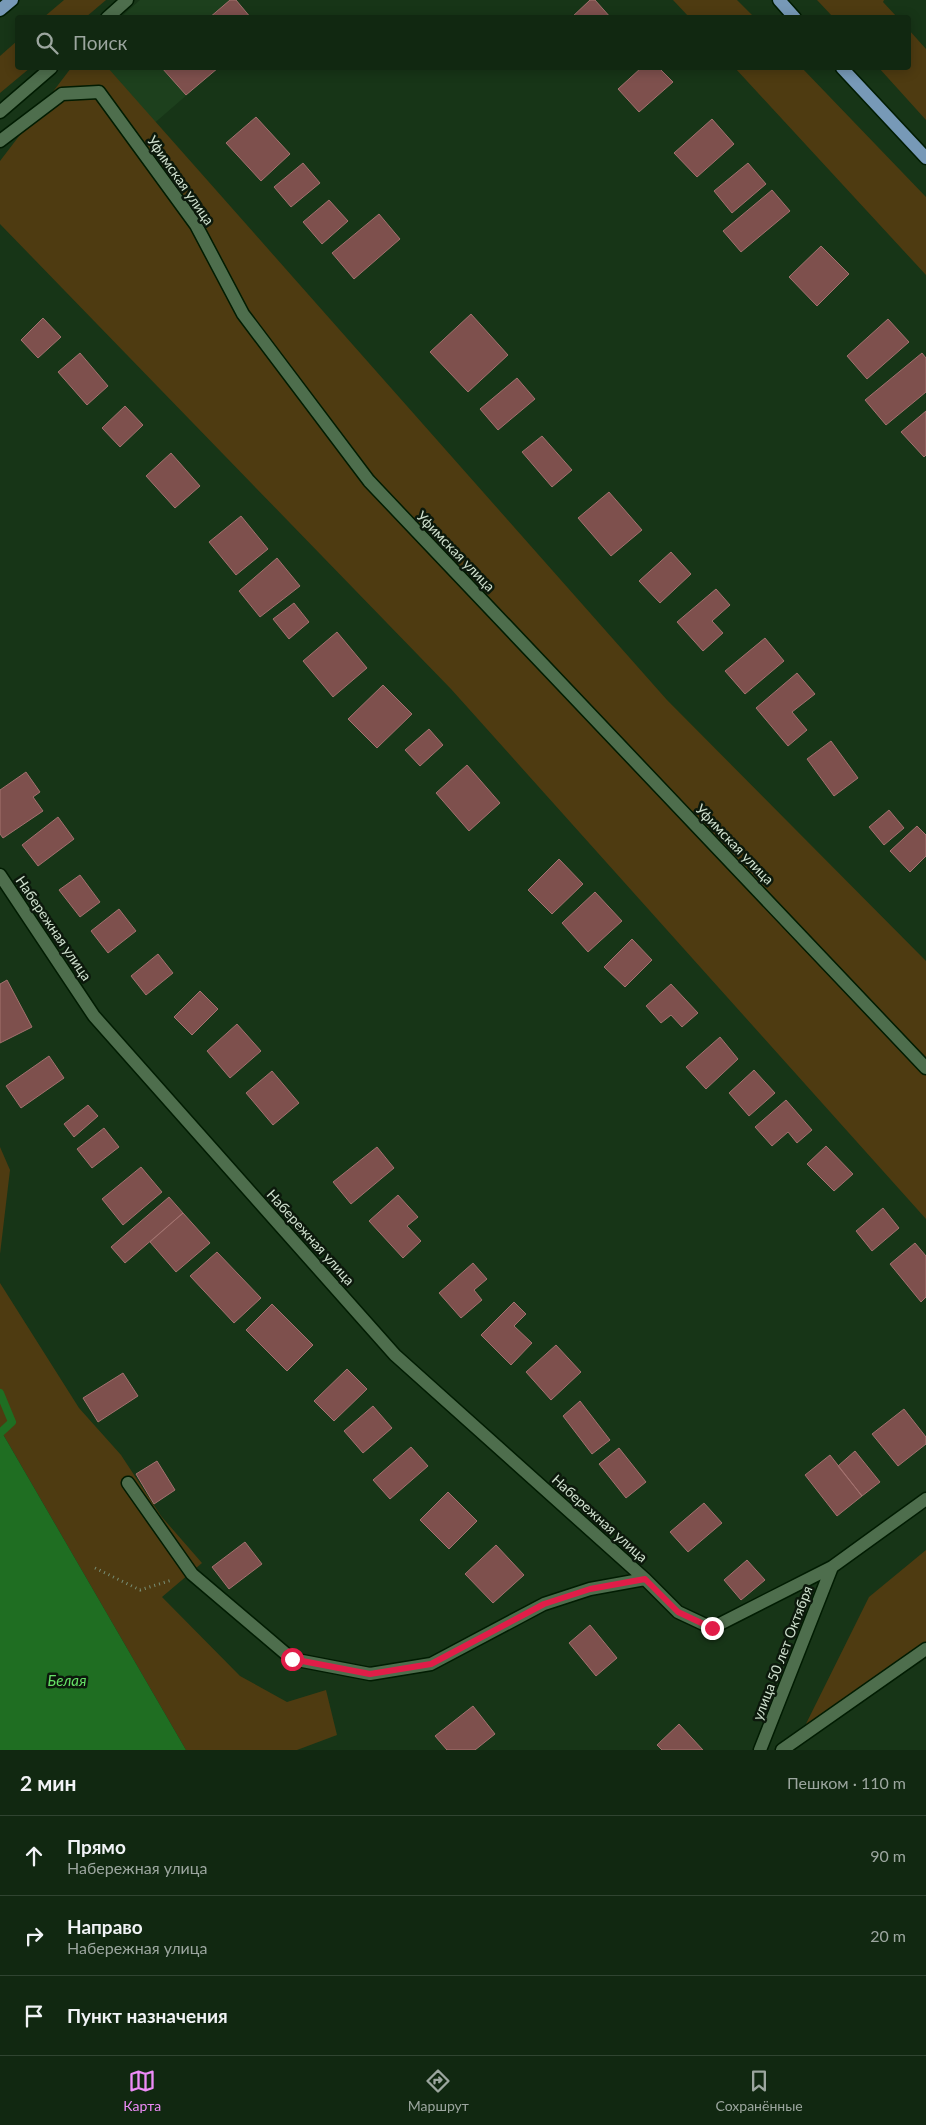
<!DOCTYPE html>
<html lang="ru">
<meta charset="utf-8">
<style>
:root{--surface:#112811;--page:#1a301a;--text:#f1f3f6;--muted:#9ca69f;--line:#304431;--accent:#ee8cf8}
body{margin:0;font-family:Lato,sans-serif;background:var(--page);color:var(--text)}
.stop{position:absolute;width:15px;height:15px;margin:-11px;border:4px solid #e11d48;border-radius:50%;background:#fff}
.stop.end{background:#e11d48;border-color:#fff;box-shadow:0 1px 5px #0008}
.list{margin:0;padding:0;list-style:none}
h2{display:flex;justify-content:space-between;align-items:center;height:65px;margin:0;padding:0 20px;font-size:21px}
h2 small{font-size:16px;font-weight:400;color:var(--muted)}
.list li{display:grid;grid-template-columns:32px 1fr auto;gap:15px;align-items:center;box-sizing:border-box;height:80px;padding:0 20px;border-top:1px solid var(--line)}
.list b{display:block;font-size:19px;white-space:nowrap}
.list p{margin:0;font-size:16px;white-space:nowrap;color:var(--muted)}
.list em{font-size:16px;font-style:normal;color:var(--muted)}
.icon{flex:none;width:28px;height:28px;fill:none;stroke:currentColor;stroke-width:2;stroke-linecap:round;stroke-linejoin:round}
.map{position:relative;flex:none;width:926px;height:1750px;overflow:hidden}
.search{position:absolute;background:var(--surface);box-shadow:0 2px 12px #0003;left:15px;right:15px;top:15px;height:55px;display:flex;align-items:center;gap:12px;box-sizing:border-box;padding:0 18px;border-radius:5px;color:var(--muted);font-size:19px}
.sheet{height:305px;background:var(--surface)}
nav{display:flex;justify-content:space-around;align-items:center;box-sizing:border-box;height:70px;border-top:1px solid var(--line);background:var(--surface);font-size:14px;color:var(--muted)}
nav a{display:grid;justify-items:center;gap:2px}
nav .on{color:var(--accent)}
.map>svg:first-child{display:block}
</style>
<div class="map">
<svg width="926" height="1750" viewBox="0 0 926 1750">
<rect width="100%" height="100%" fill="#173517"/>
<path fill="#1d401d" d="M140,0H236L251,17L120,18Z
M106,68H218L151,126Z"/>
<path fill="#4e3b11" d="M64,0H106L86,17H44Z
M673,0H737L754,17H689Z
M817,0H884L883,2L897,17H833Z
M909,30L926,49V120L879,68H908Z
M17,41L18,68H30L0,93V56Z
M71,68H108L667,700L926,961V1219L451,689L0,224V161Z
M735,68H802L926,197V275Z
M0,1147L10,1170L0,1254Z
M0,1283L79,1408L121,1455L161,1516L202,1563L162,1597L240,1676L287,1702L326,1690L337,1735L297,1750H186L0,1429Z
M926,1550V1652L794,1748L869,1597Z"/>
<path fill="#1f6e22" d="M0,1429L186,1750H0Z"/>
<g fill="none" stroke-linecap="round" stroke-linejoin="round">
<path stroke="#1f6e22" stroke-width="8" d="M0,1393L12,1422L0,1433"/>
</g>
<path fill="#7e504d" stroke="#a3726f" d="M230,0H236L251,18H209Z
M590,0H595L611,18H571Z
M162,68H218L186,95Z
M641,68H659L673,82L639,112L618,89Z
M256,117L290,154L261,181L226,143Z
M712,119L734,144L697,177L674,153Z
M303,163L320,183L291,207L274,187Z
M748,163L766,184L732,213L714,191Z
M772,190L790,211L741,252L723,231Z
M329,200L348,221L322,244L303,222Z
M379,214L400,239L354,279L332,253Z
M821,246L849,274L817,306L789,277Z
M471,314L508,355L468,392L430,352Z
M43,318L61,337L38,358L21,340Z
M888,319L909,342L867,379L847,356Z
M80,353L108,386L87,405L58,372Z
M922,353L926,358V392L886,425L865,400Z
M517,378L535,399L498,430L480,409Z
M125,406L143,425L120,447L102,428Z
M926,411V455L924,457L901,432Z
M542,436L572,470L552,487L522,452Z
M171,453L200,486L175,508L146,476Z
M609,492L642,530L611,556L578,518Z
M241,516L268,549L236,575L209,542Z
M671,552L691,574L660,603L639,581Z
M277,558L300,586L260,617L239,591Z
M716,589L730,605L712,621L723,633L703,651L677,622Z
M294,603L309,622L289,639L273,619Z
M337,632L367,668L333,697L303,661Z
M765,638L784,661L745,694L725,671Z
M797,673L815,694L792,712L807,730L788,746L756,708Z
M383,685L412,714L377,748L348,719Z
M429,729L443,745L420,766L405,750Z
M831,741L858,778L834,796L807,759Z
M467,765L500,803L469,831L436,793Z
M26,772L40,792L33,797L43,811L3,838L0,834V790Z
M889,810L904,828L884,845L869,827Z
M58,817L74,839L38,866L22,845Z
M917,826L926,835V856L910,872L890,851Z
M559,859L583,884L552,914L528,890Z
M80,875L100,902L80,917L59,890Z
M595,892L622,921L588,952L562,923Z
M119,909L136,931L108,953L91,931Z
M632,939L652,960L625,987L604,967Z
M158,954L173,973L146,995L131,976Z
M7,980L32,1027L0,1043V984Z
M671,984L698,1013L682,1027L671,1015L661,1023L646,1006Z
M200,991L218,1009L192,1035L174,1017Z
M237,1024L261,1051L230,1078L207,1051Z
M720,1037L738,1059L706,1089L686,1067Z
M49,1056L64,1078L21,1108L6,1086Z
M754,1070L775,1093L749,1116L729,1093Z
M272,1071L299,1103L273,1125L246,1093Z
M786,1100L812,1130L797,1143L788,1132L772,1146L755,1127Z
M88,1105L98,1116L74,1137L64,1124Z
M104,1128L119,1147L92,1168L77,1149Z
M826,1146L853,1174L834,1191L807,1164Z
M377,1147L394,1168L351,1204L333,1182Z
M141,1167L162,1192L123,1225L102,1199Z
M398,1195L418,1217L407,1226L421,1241L403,1258L369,1221Z
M169,1197L183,1213L125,1263L111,1247Z
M883,1208L899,1228L872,1251L856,1231Z
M183,1213L210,1243L176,1272L150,1242Z
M915,1243L926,1256V1297L921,1302L890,1264Z
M217,1252L261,1298L234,1323L190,1276Z
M473,1263L487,1279L474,1290L482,1300L461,1318L439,1293Z
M514,1302L526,1314L514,1326L532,1343L511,1365L481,1335Z
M272,1304L313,1345L287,1371L246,1330Z
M556,1345L581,1372L551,1400L526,1372Z
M347,1369L367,1389L334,1421L314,1401Z
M123,1373L138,1396L98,1422L83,1398Z
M580,1401L610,1440L592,1454L563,1416Z
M373,1406L392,1428L363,1453L344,1431Z
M904,1409L926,1437V1444L898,1466L872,1434Z
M411,1447L428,1466L390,1499L373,1480Z
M619,1448L646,1482L626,1498L599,1464Z
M855,1451L880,1482L862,1496L838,1466Z
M830,1455L862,1496L837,1516L805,1475Z
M157,1461L175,1490L154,1504L136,1474Z
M448,1492L477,1521L449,1549L420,1520Z
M704,1503L722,1523L688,1552L670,1532Z
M245,1542L262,1564L229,1589L212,1567Z
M496,1545L524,1575L493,1603L465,1574Z
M747,1560L765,1580L741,1600L724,1580Z
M590,1625L617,1658L596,1676L569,1643Z
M473,1706L495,1734L475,1750H447L435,1736Z
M679,1724L703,1750H662L657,1745Z"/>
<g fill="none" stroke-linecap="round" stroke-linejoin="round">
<defs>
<path id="minor" d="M107,18L127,0
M0,112L51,68
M0,141L62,94L99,92L196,225L243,314L369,481L926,1068
M0,875L94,1016L395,1355L645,1579L678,1612L712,1628L832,1567L926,1499
M128,1483L192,1574L292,1659L370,1674L431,1664L544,1604L590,1589L645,1579
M760,1750L832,1567
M782,1750L926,1649"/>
<path id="major" d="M779,0L795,18
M0,10L12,0
M842,68L926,158"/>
</defs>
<use href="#minor" stroke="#011c02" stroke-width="15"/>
<use href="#major" stroke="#011c02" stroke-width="15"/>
<path stroke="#788f77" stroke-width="3" stroke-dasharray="1 4" stroke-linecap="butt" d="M95,1568L140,1590L172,1580"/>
<use href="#minor" stroke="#4e6e4d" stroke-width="12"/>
<use href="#major" stroke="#7799b7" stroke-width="12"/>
</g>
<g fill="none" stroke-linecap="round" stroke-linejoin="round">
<path stroke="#e11d48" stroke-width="6" d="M292,1659L370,1674L431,1664L544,1604L590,1589L645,1579L678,1612L712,1628"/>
</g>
<g text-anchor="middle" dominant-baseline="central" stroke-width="5" stroke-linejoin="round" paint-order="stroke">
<g font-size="14" fill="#d0e1cf" stroke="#0c190c">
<text transform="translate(181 180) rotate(55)">Уфимская улица</text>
<text transform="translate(456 551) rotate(46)">Уфимская улица</text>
<text transform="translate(735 844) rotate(46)">Уфимская улица</text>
<text transform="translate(54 928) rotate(56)">Набережная улица</text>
<text transform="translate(311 1237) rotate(48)">Набережная улица</text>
<text transform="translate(600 1518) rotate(42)">Набережная улица</text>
<text transform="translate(782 1653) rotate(-69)">улица 50 лет Октября</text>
</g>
<g font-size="15" font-style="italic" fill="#65e066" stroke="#0c190c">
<text x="67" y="1680">Белая</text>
</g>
</g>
</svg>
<div class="stop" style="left:292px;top:1659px"></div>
<div class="stop end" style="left:712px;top:1628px"></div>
<div class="search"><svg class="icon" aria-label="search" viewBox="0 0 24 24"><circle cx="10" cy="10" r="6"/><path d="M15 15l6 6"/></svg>Поиск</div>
</div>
<section class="sheet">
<h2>2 мин<small>Пешком · 110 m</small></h2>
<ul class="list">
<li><svg class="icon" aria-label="ahead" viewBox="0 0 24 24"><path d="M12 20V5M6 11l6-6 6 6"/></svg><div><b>Прямо</b><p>Набережная улица</p></div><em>90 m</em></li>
<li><svg class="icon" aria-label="right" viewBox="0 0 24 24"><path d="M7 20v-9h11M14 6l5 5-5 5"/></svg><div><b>Направо</b><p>Набережная улица</p></div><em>20 m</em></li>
<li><svg class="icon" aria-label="arrive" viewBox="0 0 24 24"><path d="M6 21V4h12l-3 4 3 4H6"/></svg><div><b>Пункт назначения</b></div></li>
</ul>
</section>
<nav>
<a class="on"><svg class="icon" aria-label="map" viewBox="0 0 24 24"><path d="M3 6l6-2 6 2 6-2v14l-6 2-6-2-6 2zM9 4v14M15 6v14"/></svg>Карта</a>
<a><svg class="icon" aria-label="directions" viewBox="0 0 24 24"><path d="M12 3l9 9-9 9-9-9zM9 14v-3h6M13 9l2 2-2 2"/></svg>Маршрут</a>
<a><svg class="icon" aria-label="saved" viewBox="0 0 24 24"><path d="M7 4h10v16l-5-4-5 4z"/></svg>Сохранённые</a>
</nav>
